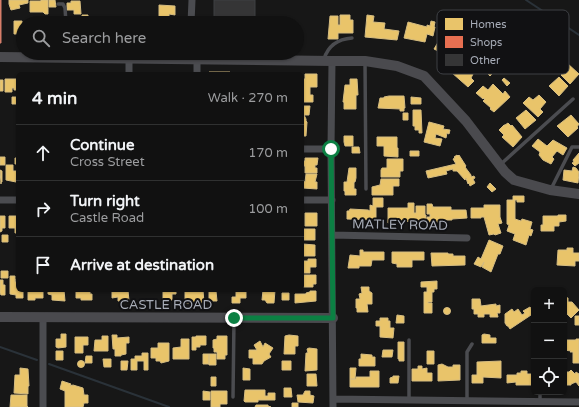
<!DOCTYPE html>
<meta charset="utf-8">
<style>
:root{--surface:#111;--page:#1a1a1a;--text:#f1f3f6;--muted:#9c9d9f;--line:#303131}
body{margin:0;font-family:"Varela Round",sans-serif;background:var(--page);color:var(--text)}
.controls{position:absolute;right:12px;bottom:12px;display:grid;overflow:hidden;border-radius:6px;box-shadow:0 1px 3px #0004}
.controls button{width:36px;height:36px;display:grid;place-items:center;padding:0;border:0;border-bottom:1px solid var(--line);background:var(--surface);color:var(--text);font:20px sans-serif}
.stop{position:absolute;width:12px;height:12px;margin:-9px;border:3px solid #0b8043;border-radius:50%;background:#fff}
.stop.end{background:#0b8043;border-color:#fff;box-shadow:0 1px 4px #0008}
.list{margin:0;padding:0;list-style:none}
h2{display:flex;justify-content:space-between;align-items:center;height:52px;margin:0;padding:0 16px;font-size:17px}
h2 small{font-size:13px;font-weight:400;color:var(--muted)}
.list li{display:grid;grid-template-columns:26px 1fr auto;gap:12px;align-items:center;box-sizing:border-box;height:56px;padding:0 16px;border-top:1px solid var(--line)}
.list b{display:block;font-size:15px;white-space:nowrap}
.list p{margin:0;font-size:13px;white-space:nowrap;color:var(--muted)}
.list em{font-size:13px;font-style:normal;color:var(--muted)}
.icon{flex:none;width:22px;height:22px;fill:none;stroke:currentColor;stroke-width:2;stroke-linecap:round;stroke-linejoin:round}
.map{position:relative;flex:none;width:579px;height:407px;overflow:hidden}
.search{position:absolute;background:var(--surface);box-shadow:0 1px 3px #0004;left:16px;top:16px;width:288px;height:44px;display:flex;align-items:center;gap:10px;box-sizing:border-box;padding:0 14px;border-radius:22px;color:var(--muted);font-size:15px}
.panel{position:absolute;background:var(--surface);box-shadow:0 1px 3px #0004;left:16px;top:72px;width:288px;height:220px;border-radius:6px}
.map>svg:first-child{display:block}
</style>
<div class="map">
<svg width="579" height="407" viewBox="0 0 579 407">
<rect width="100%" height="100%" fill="#171717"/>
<path fill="#e9c46a" stroke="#d6bd81" d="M9,0H28V3L19,5L20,8L11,10L9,4Z
M41,0H48V14H45L43,12H30V1H41Z
M49,0H55L56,7H49Z
M71,1H80L81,14H74V10H67V3H71Z
M159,5L175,6V15L169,14V20H163V17H159Z
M82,15H88V23H82Z
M340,15H350V20H353V33H338V39H328L330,16H338V25H340Z
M367,15L374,16L373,22L385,23L384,29L399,31L397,40L365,37Z
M99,20H104L105,23H99Z
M106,20H113V23H106Z
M129,20H143V23H129Z
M14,21H22V34H14Z
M123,21H127V23H114L123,22Z
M431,21L435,22L434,27H435L433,36L427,34L425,42L404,38L408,22L427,27V25L430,26Z
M443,34L449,37L445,45L457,52L448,68L441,64L446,55L434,49Z
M467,61L473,68L470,71L473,74L471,78L474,81L468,87L451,72L461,63L464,65Z
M567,63L579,74L570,84L561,75L566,70V68L564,66Z
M494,67L497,69L490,76L487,73Z
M209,72H230L232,74H209Z
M305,74H317V87H310V95H313V102H302V79H305Z
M559,77L568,86L559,96L549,86Z
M504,78L510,83L507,86L502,80Z
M5,79H17V90H14V88H12V92H5Z
M350,79H357L358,95H356V109H344V102H343L345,85H350Z
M0,80H3V91H0Z
M493,84L503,94L505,91L510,97L494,112L490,109L491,108L483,101L485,99L484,98L483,99L476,93L483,86L488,90Z
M539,95L546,102L540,109L543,112L538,117L523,103L529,97L533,100Z
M404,96L405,108H404V111H400V109L378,108L380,98H384V97L389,96Z
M12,97H18V104H12Z
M411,97L421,98V104H411Z
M302,106H310L309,115H304L306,119V121L307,122L306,136H302Z
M413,110H421L422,133H419V130H415V126H413Z
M526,110L536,120L525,129L516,118Z
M403,113H408V120H403Z
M571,115L579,124L577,127L578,128L568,137L557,126Z
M429,122L444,126L443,129L450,130L449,134L447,133L446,138L436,134L435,138L442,139L440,146L424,142Z
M508,123L511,126L512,125L522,137L513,147L502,137L504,135L499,130L504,125H505Z
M344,136H353V146H345L344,142Z
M377,137H397V148H398V157L384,156V146H377Z
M538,139L547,146L553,140L567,148L563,155L557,151L552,157L554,159L551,164L543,160L539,155L540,152L532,146Z
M352,147H359L360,153H352Z
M410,151H419V156H410Z
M579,153V163L575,166L572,163L574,162L573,160Z
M457,155L458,156L459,155L466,166L465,167L471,175V177L474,176L475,178L473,179L475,183L470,186L469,183L468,184L466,178L465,180L457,171H453V169L446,171L447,174L428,178L426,171L456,164L453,159L455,158L454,157Z
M0,157H5V165H0Z
M15,158H18V164H15Z
M305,158H318L317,165H315V168H317V173H305V166H303V161H305Z
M387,159H403V171H400V177H381V170L382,168H387Z
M6,165H13V171H18V178H16V182L6,180Z
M573,167L576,168L579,172L578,183L563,180L564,170L572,171Z
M349,168H356V178L355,182H354V189H356V195H345V191H344V182H347Z
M0,170L2,171V182H1V184Z
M306,174H317L315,182H317V189L303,188V181L305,182Z
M381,179H399V186H393V195H372V187L380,185Z
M490,183L496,189L492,192L487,187Z
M513,196H524V202H517V200H515V219L521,221L522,219L532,222L530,229L533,230L531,236L529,235L526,245L513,240L515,234L507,231L509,225L507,224V200H513Z
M373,198H383V207H376V220L347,219V211H349L350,209L368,210L370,211V205L373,206Z
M408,203H414V213H416V206H425V215H426V221L425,222L398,221V223H388V208H408Z
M427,204H432L433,207H451V210H466L467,218L452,219V220H445L446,222H427V217H430V214H427Z
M484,205H500V217L502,223L498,224L501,233L495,235L494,234L489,235L484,217H481V218H471V208H484Z
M305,213H317V226H305Z
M558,215H566V221L559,222V226H554V231H541V225H543V216H558Z
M0,216H5V228H2V231L0,232Z
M9,216H18V233H15V228H9Z
M303,229H315V240H303Z
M2,235H8V242H2Z
M489,240L503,246L500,254H498L491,272L482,267L484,262L481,267L474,264L478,257L481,259Z
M303,244L315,245V256H302Z
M567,248H573V253H579V261H575V266L557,265L558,250H567Z
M360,250H363V252H384V260H372L371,266H359V268H348L350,255L360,256Z
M392,252H424V260H412V267H397V264L392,263Z
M431,253H448V254H453V256H465V265L432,266Z
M308,259H316V267H310V273H302V261H308Z
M1,271H8V278H1Z
M302,275H316V284H313V287H302Z
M10,276H15V282H16V279H18V290H23V298H16V295L10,294Z
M0,280H3V285H5V295H1L0,293Z
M437,281V289H434V292H432V302H428V303H432V313H424V292H427V287H421V282Z
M361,287H369V291L372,293V304H367L368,312H357V308H356V299H360L359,294L362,293Z
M28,290H43V298H35V300H28Z
M48,290H64L65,301L52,300V295L48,294Z
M76,290H90V294H92V300H81V298H76Z
M112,290H128L129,301H118V297L112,298Z
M163,290H176V294H172V300H163Z
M185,290H203L204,303H185Z
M209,290H230V291H216L217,301H209Z
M236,290H249H246V298H240V303H232V297H236Z
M263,290H275L274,303H267L265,300H262Z
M310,291H316V301L295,303V294H306V293L310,292Z
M282,293H289V300H282Z
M564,297L568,298V302H572L579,310L571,318L564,311Z
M472,299H480L481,306L496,304V306L500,305V313H497L498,317H490V314H484V317H478V314H474V309H472Z
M530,307L534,313L510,329L508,326H507L505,323V314L512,309L514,312L518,309L522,315L525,313L523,311Z
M443.5 311a3.5 3.5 0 1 1 7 0a3.5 3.5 0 1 1-7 0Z
M397,315L404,316V323H396Z
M575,316H579V325H575Z
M380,318H388V321H390V328H394L393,338L380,337V326H376V321H380Z
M61,334H66V347L58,348L56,347V339H61Z
M484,334L490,335V338H496V343H482V335Z
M112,335H117V338L129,337V343H126V354L121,355V356H115V349H113Z
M289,335L298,336V346H295V354H284L285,336Z
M102,336H108V351H94L95,340H102Z
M196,336H206V345H200V347H196V350H192V337H196Z
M217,336H227V355H225V359H217V352H214V348H213V340L217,339Z
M75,337H88V345H83V353H75Z
M181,339H189V359H173V348L181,347Z
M576,339H579V363H573V352H570L571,351L564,350V340H576Z
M260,341L263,347L265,343L273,348L269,354L271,357L264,361L262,364H253V358H249V350H257L254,345Z
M398,342H404V361H399V359H398Z
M158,343H169V361L161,363L160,361H156V358H151V348H158Z
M309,348L317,349V370L305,371L306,353H308L307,349Z
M383,350H393L392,357H382Z
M56,351H63V360H56Z
M427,351H434V364H427Z
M142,353H148V370H144V361H137V370H131V359H135V356H142Z
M203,354H209V364H203Z
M209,354H216V365H209Z
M361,354L372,355V357H375V366H359V359H361Z
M86,356H92V363H85Z
M103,359H111V367H104Z
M77.5 364a3.5 3.5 0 1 1 7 0a3.5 3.5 0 1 1-7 0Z
M121,361H128L127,370H121Z
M282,361H291V370H282Z
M501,361V378L483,377V383H472V375H477V362Z
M442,364L448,367H453V365H460V380L438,381V365Z
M418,366H422V369L427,368V373H432V381H412V369H418Z
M20,368L28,369L29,386H28V394L14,393L15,375H20Z
M243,368L250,369V380H243Z
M350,368H356L355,379H350Z
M571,370L575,374L576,372L579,374V386L576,382L571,384V385H567L566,384V385H564V372H569Z
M370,371H379V387H350V379H356V377H370Z
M521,371H527V374H534V385H516V382L507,383V375H517V373H521Z
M307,374H316L317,386H307Z
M393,376H399L398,383H390V378L393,377Z
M211,377H216V386H211Z
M62,381L71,384L70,386L73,385L83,388L84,395H88V403H84L83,407H65V391L60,389Z
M284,388H291L292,397H284Z
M245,390H265V396H268V393H275V400H258V402H245L244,401Z
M203,391L210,392V400H203Z
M211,391H227V404H220V407H211Z
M305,391H310V395L314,396L313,403L298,402L297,395H303Z
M11,395H27V406L28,407H10Z
M292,403H298V407H292Z
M256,405H268V406L271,407H255Z"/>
<path fill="#e76f51" stroke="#d48270" d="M0,0H1V43H0Z"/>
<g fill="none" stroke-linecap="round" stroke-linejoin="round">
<path stroke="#2a3239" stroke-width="2" d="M526,0L579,35
M0,347L37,360
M49,364L169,407"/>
</g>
<path fill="#353536" stroke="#3f4043" d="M214,0H255V23H214Z"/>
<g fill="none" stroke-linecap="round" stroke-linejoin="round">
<path stroke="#4b4c50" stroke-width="3.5" d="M58,4H63L65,8L66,23
M324,59C328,46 338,39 352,38
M365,62L366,189
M501,164L573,99
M551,189L572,147H579
M409,340V400
M540,392V402
M233,397L234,319
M467,401V352L472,344"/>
<path stroke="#4b4c50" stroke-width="7" d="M191,23L192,0
M197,60V74
M332,61L331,149L333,407
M129,74V58
M302,149H331
M0,200H18
M302,200H332
M332,235L467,238
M43,317V407
M333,399L579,402"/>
<path stroke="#4a4a4e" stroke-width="10" d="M0,57L332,61H365L397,66L424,76L466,121L505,172L514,180L550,190L579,194
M0,317L333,318"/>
</g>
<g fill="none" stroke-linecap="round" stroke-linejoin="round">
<path stroke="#0b8043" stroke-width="5" d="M234,318H333L331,149"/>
</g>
<g text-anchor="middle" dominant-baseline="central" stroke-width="4" stroke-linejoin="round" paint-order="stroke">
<g font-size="13" fill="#a8adb8" stroke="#111113">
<text transform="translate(400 225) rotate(1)">MATLEY ROAD</text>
<text x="166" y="305">CASTLE ROAD</text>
</g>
</g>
<rect x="437" y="10" width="132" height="64" rx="6" fill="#111113" stroke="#3e4045" stroke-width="1"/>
<rect x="445" y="18" width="18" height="12" fill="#e9c46a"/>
<rect x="445" y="36" width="18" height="12" fill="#e76f51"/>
<rect x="445" y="54" width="18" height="12" fill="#353536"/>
<g font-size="11" fill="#a8adb8">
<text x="470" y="28">Homes</text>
<text x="470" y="46">Shops</text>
<text x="470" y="64">Other</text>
</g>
</svg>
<div class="controls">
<button>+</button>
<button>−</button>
<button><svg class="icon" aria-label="locate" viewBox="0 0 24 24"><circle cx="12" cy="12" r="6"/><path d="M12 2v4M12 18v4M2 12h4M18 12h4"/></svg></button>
</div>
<div class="stop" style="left:331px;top:149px"></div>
<div class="stop end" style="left:234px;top:318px"></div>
<div class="search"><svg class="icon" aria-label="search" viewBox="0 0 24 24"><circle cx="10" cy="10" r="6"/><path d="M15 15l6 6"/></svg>Search here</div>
<section class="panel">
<h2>4 min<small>Walk · 270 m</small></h2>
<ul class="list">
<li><svg class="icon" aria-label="ahead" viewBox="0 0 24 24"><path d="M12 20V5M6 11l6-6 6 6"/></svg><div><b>Continue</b><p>Cross Street</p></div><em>170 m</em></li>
<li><svg class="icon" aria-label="right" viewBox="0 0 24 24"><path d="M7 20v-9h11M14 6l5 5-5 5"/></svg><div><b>Turn right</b><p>Castle Road</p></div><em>100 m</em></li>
<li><svg class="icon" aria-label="arrive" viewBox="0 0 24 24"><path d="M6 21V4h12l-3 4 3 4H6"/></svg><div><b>Arrive at destination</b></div></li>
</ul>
</section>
</div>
